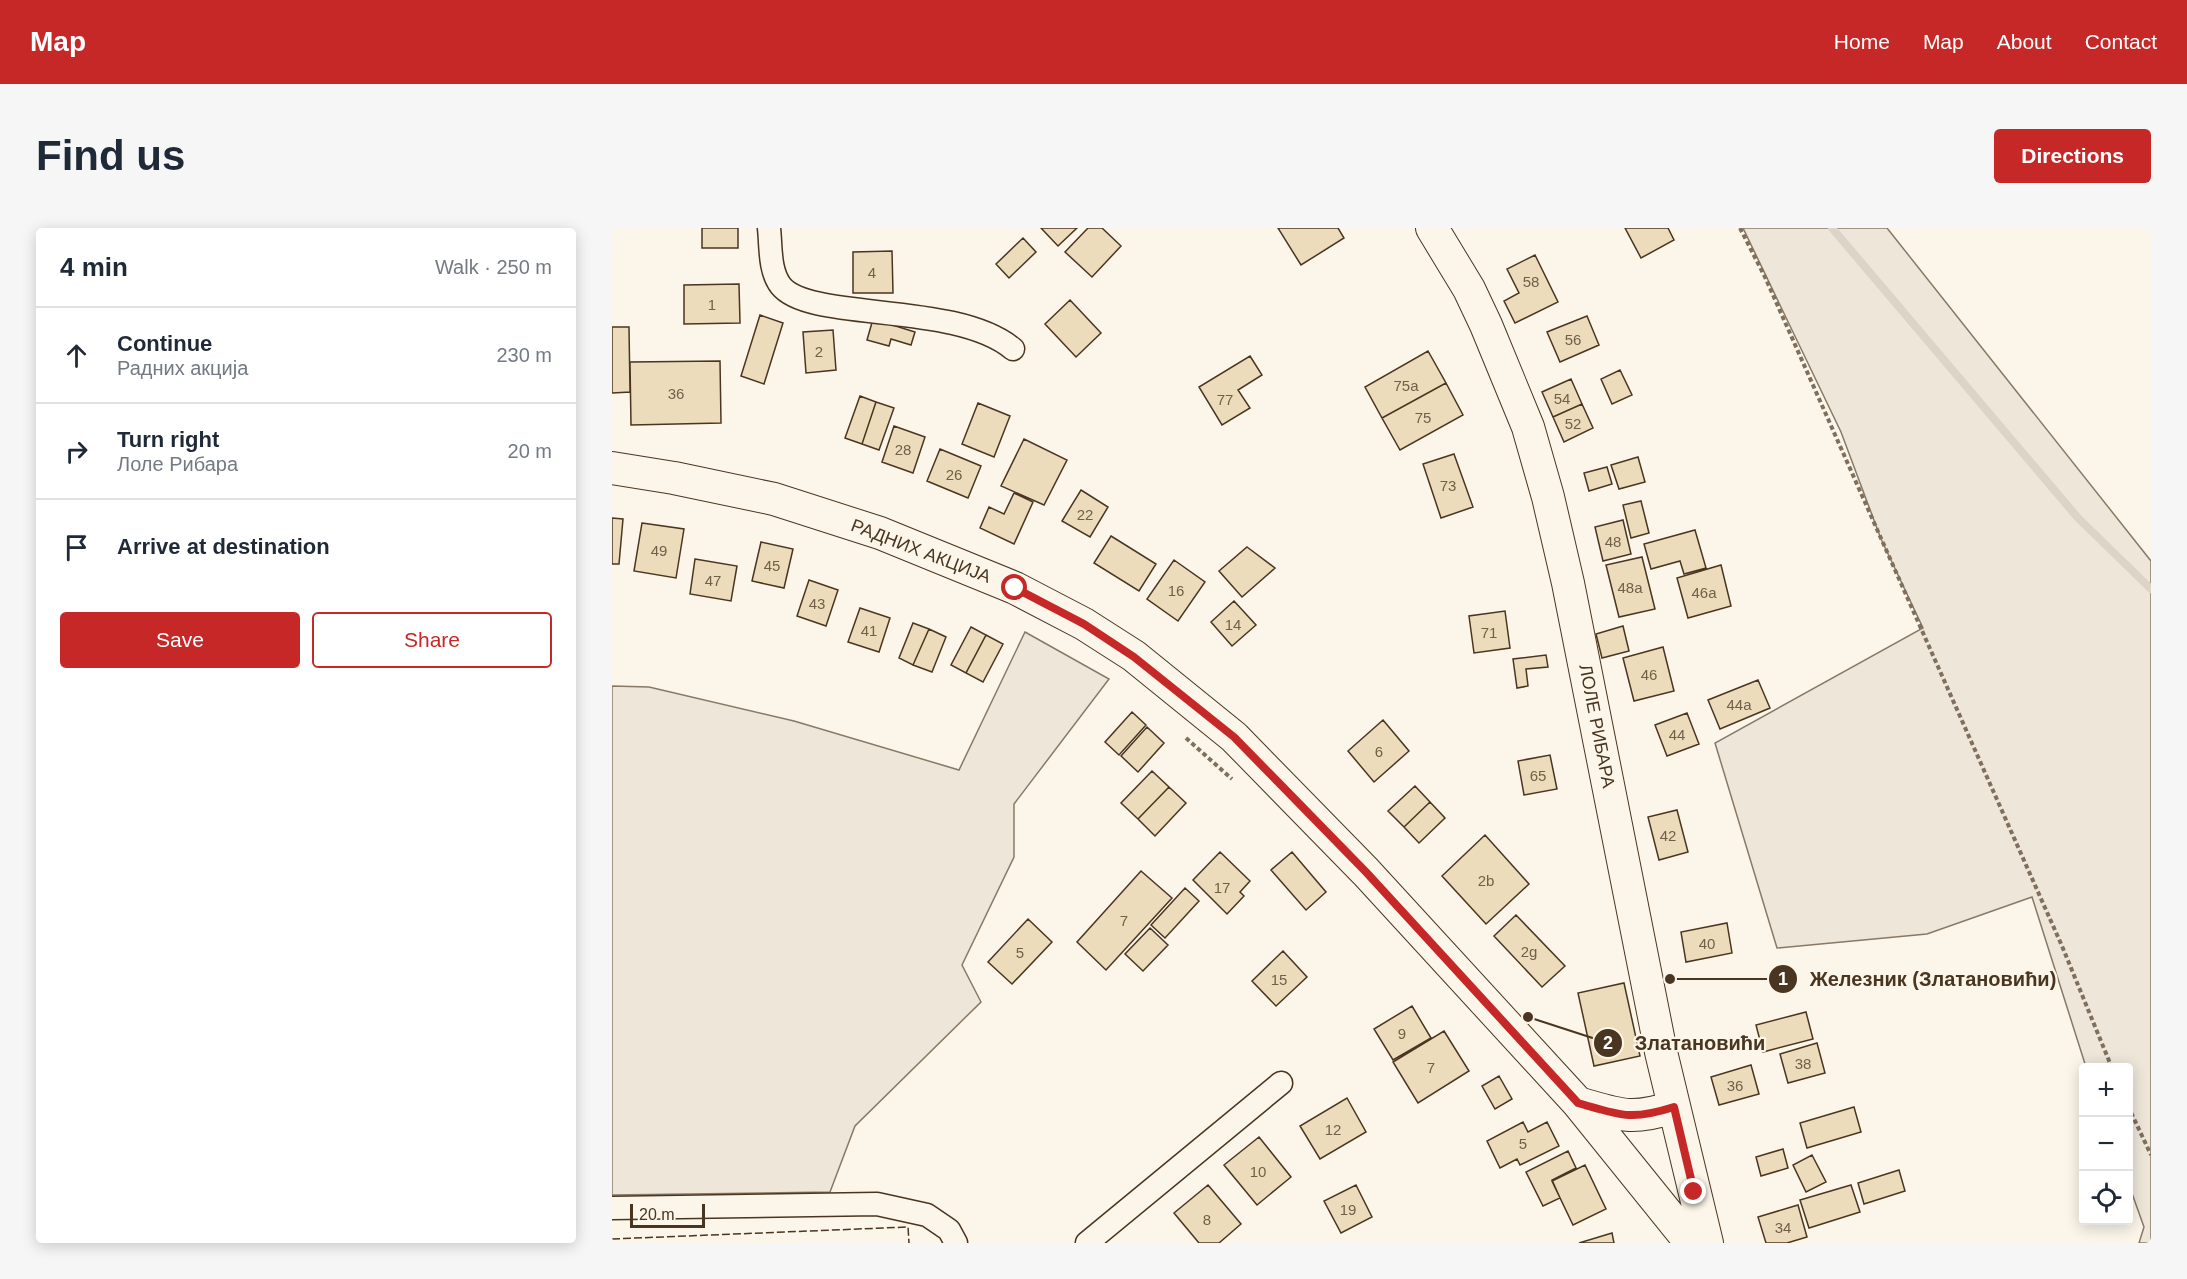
<!DOCTYPE html>
<meta charset="utf-8">
<style>
:root{--surface:#fff;--page:#f6f6f7;--text:#1f2937;--muted:#747a83;--line:#e0e1e3;--accent:#c62828}
body{margin:0;font-family:Helvetica,sans-serif;background:var(--page);color:var(--text)}
.controls{position:absolute;right:18px;bottom:18px;display:grid;overflow:hidden;border-radius:6px;box-shadow:0 3px 15px #0003}
.controls button{width:54px;height:54px;display:grid;place-items:center;padding:0;border:0;border-bottom:2px solid var(--line);background:var(--surface);color:var(--text);font:30px sans-serif}
.scale{position:absolute;left:18px;bottom:15px;width:75px;box-sizing:border-box;padding-left:6px;border:3px solid #4a3520;border-top:0;font-size:16px;line-height:21px;white-space:nowrap;color:#4a3520;-webkit-text-stroke:4px #fbf6e9;paint-order:stroke}
.stop{position:absolute;width:18px;height:18px;margin:-14px;border:4px solid #c62828;border-radius:50%;background:#fff}
.stop.end{background:#c62828;border-color:#fff;box-shadow:0 2px 6px #0008}
.list{margin:0;padding:0;list-style:none}
h2{display:flex;justify-content:space-between;align-items:center;height:78px;margin:0;padding:0 24px;font-size:26px}
h2 small{font-size:20px;font-weight:400;color:var(--muted)}
.list li{display:grid;grid-template-columns:39px 1fr auto;gap:18px;align-items:center;box-sizing:border-box;height:96px;padding:0 24px;border-top:2px solid var(--line)}
.list b{display:block;font-size:22px;white-space:nowrap}
.list p{margin:0;font-size:20px;white-space:nowrap;color:var(--muted)}
.list em{font-size:20px;font-style:normal;color:var(--muted)}
.actions{display:flex;gap:12px;padding:18px 24px}
.actions a{flex:1;padding:14px 0;border:2px solid var(--accent);border-radius:6px;text-align:center;font-size:21px;color:var(--accent)}
.actions .main{background:var(--accent);color:#fff}
.icon{flex:none;width:33px;height:33px;fill:none;stroke:currentColor;stroke-width:2;stroke-linecap:round;stroke-linejoin:round}
.map{position:relative;flex:none;width:1539px;height:1015px;overflow:hidden;border-radius:6px}
header{display:flex;align-items:center;gap:36px;box-sizing:border-box;height:84px;padding:0 30px;background:var(--accent);color:#fff}
header strong{font-size:28px}
nav{display:flex;gap:33px;margin-inline-start:auto;font-size:21px}
.intro{display:flex;align-items:center;justify-content:space-between;box-sizing:border-box;height:144px;padding:0 36px}
h1{margin:0;font-size:42px}
.button{padding:15px 27px;border-radius:6px;background:var(--accent);color:#fff;font-size:21px;font-weight:700}
main{display:flex;gap:36px;padding:0 36px}
aside{flex:1;background:var(--surface);border-radius:6px;box-shadow:0 3px 15px #0003}
.map>svg:first-child{display:block}
</style>
<header>
<strong>Map</strong>
<nav><a>Home</a><a>Map</a><a>About</a><a>Contact</a></nav>
</header>
<div class="intro"><h1>Find us</h1><a class="button">Directions</a></div>
<main>
<aside>
<h2>4 min<small>Walk · 250 m</small></h2>
<ul class="list">
<li><svg class="icon" aria-label="ahead" viewBox="0 0 24 24"><path d="M12 20V5M6 11l6-6 6 6"/></svg><div><b>Continue</b><p>Радних акција</p></div><em>230 m</em></li>
<li><svg class="icon" aria-label="right" viewBox="0 0 24 24"><path d="M7 20v-9h11M14 6l5 5-5 5"/></svg><div><b>Turn right</b><p>Лоле Рибара</p></div><em>20 m</em></li>
<li><svg class="icon" aria-label="arrive" viewBox="0 0 24 24"><path d="M6 21V4h12l-3 4 3 4H6"/></svg><div><b>Arrive at destination</b></div></li>
</ul>
<div class="actions"><a class="main">Save</a><a>Share</a></div>
</aside>
<div class="map">
<svg width="1539" height="1015" viewBox="0 0 1539 1015">
<rect width="100%" height="100%" fill="#fbf6e9"/>
<path fill="#ede6d9" stroke="#887966" stroke-width="1.5" d="M1131,0H1275L1539,333V1015H1527L1532,999L1517,957L1516,840L1474,839L1420,669L1315,706L1165,720L1103,515L1311,400L1269,311L1229,204Z
M413,404L497,451L402,576V629L350,737L369,774L243,898L218,964L0,967V458L37,459L182,493L347,542Z"/>
<g fill="none" stroke-linecap="round" stroke-linejoin="round">
<path stroke="#dcd4c6" stroke-width="8" d="M1220,0L1466,290L1539,361"/>
</g>
<path fill="#ecdcbc" stroke="#4a3520" stroke-width="1.5" d="M90,0H126V20H90Z
M429,0H465L446,18Z
M476,0H490L509,18L480,49L453,24Z
M666,0H726L732,10L689,37Z
M1013,0H1056L1062,12L1029,30Z
M411,10L424,24L397,50L384,36Z
M280,23L281,65H241V24Z
M923,27L946,74L903,95L892,73L907,65L895,41Z
M127,56L128,95L72,96V57Z
M458,72L489,105L464,129L433,96Z
M148,87L171,95L152,156L129,148Z
M975,88L987,117L948,134L935,104Z
M261,91L303,104L299,117L279,111L277,118L255,112Z
M0,99H17L18,164L0,165Z
M221,102L224,142L194,145L191,104Z
M816,123L834,155L770,190L753,159Z
M638,128L650,147L626,162L638,180L610,197L587,159Z
M108,133L109,195L19,197L18,134Z
M1008,142L1020,167L1000,176L989,151Z
M959,151L970,176L941,189L930,164Z
M834,155L851,187L788,222L770,190Z
M248,168L264,174L250,216L233,210Z
M264,174L282,180L267,222L250,216Z
M366,175L398,188L382,229L350,216Z
M970,176L981,200L952,214L941,189Z
M282,198L313,209L301,245L270,234Z
M412,211L455,232L432,277L389,258Z
M328,221L369,238L356,270L315,253Z
M842,226L861,279L829,290L811,236Z
M1026,229L1033,254L1007,261L999,237Z
M995,239L1000,256L977,263L972,245Z
M469,262L496,279L478,309L450,293Z
M402,265L421,274L402,316L368,300L377,279L392,286Z
M1029,273L1037,305L1019,310L1011,277Z
M0,290L11,291L7,336H0Z
M1011,292L1019,326L991,333L983,299Z
M30,295L72,301L64,350L22,343Z
M1083,302L1094,340L1072,346L1068,333L1039,341L1032,316Z
M499,308L544,336L527,363L482,335Z
M149,314L181,321L172,360L140,353Z
M635,319L663,340L630,369L607,343Z
M1030,329L1043,381L1007,389L994,337Z
M83,331L125,338L119,373L78,366Z
M562,332L593,354L566,393L535,371Z
M1109,337L1119,378L1076,390L1065,350Z
M197,352L226,362L214,398L185,388Z
M622,373L644,397L620,418L599,394Z
M248,380L278,390L267,424L236,414Z
M893,383L898,420L862,425L857,388Z
M301,395L317,401L301,437L287,430Z
M1011,398L1017,423L990,430L984,406Z
M359,399L374,407L354,445L339,437Z
M317,401L334,409L320,444L301,437Z
M374,407L391,416L371,454L354,445Z
M1051,419L1062,463L1022,473L1011,430Z
M934,427L936,439L914,441L916,458L905,460L901,431Z
M1146,452L1158,480L1108,501L1096,472Z
M520,484L534,497L507,527L493,514Z
M1075,485L1087,516L1055,528L1043,497Z
M771,492L797,523L762,554L736,523Z
M535,499L552,515L526,544L509,528Z
M938,527L945,561L912,567L906,533Z
M540,543L557,559L526,591L509,575Z
M803,558L818,574L792,599L776,583Z
M557,559L574,575L543,608L526,591Z
M818,574L833,590L807,615L792,599Z
M1065,582L1076,624L1047,632L1036,589Z
M873,607L917,656L874,696L830,648Z
M608,624L638,653L628,664L632,668L615,686L581,652Z
M680,624L714,664L694,682L659,642Z
M529,643L560,670L494,742L465,714Z
M573,660L587,673L553,710L539,697Z
M904,687L953,738L930,759L882,708Z
M416,691L440,714L400,756L376,734Z
M1115,695L1120,725L1074,734L1069,704Z
M538,700L556,717L531,743L513,726Z
M671,723L695,749L664,778L640,753Z
M1012,755L1028,828L982,838L966,765Z
M800,778L819,810L781,832L762,801Z
M1194,784L1201,811L1151,824L1144,797Z
M832,803L857,843L806,875L781,834Z
M1205,815L1213,845L1176,855L1168,826Z
M1139,837L1147,866L1107,877L1099,849Z
M887,848L900,871L883,881L870,858Z
M735,870L754,904L708,931L688,898Z
M1242,879L1249,904L1195,920L1188,895Z
M911,894L916,904L935,894L947,918L908,937L905,931L888,940L875,913Z
M647,909L679,949L645,977L612,937Z
M1171,921L1176,940L1149,948L1144,929Z
M956,923L964,940L940,952L948,970L931,978L914,944Z
M1200,927L1214,954L1194,964L1181,937Z
M973,937L994,981L961,997L940,953Z
M1287,942L1293,963L1252,976L1246,955Z
M596,957L629,996L607,1015H587L562,985Z
M744,957L760,989L729,1005L712,973Z
M1239,957L1248,984L1197,1000L1188,972Z
M1186,977L1195,1009L1175,1015H1154L1146,989Z
M1000,1005L1002,1015H967Z"/>
<g fill="none" stroke-linecap="round" stroke-linejoin="round">
<defs>
<path id="minor" d="M157,0C159,18 157,43 169,58C198,94 344,73 401,121
M0,980L265,976L315,987L337,1002L344,1015
M475,1015L669,855"/>
<path id="secondary" d="M820,0L857,61L874,97L916,199L936,269L956,355L1049,824L1095,1015
M0,240L62,250L162,271L268,305L403,360L472,396L522,428L622,509L754,644L966,875L1079,1015
M966,875C1008,887 1018,893 1062,879"/>
</defs>
<use href="#minor" stroke="#4a3520" stroke-width="25"/>
<use href="#secondary" stroke="#4a3520" stroke-width="34"/>
<path stroke="#7f6f5c" stroke-width="4" stroke-dasharray="4.5 3" stroke-linecap="butt" d="M1128,0L1153,49L1450,718L1500,840
M574,510L620,551
M1516,878L1539,927"/>
<use href="#minor" stroke="#fbf6e9" stroke-width="22"/>
<use href="#secondary" stroke="#fbf6e9" stroke-width="32"/>
<path stroke="#4a3520" stroke-width="1.5" stroke-dasharray="8 3" stroke-linecap="butt" d="M0,1011L296,999L297,1015"/>
</g>
<g fill="none" stroke-linecap="round" stroke-linejoin="round">
<path stroke="#c62828" stroke-width="8" d="M403,360L472,396L522,429L622,509L754,644L966,875C1008,887 1018,893 1062,879L1082,964"/>
</g>
<g text-anchor="middle" dominant-baseline="central" stroke-width="4.5" stroke-linejoin="round" paint-order="stroke">
<g font-size="15" fill="#725f47">
<text x="260" y="44">4</text>
<text x="919" y="53">58</text>
<text x="100" y="76">1</text>
<text x="961" y="111">56</text>
<text x="207" y="123">2</text>
<text x="794" y="157">75a</text>
<text x="64" y="165">36</text>
<text x="950" y="170">54</text>
<text x="613" y="171">77</text>
<text x="811" y="189">75</text>
<text x="961" y="195">52</text>
<text x="291" y="221">28</text>
<text x="342" y="246">26</text>
<text x="836" y="257">73</text>
<text x="473" y="286">22</text>
<text x="1001" y="313">48</text>
<text x="47" y="322">49</text>
<text x="160" y="337">45</text>
<text x="101" y="352">47</text>
<text x="1018" y="359">48a</text>
<text x="564" y="362">16</text>
<text x="1092" y="364">46a</text>
<text x="205" y="375">43</text>
<text x="621" y="396">14</text>
<text x="257" y="402">41</text>
<text x="877" y="404">71</text>
<text x="1037" y="446">46</text>
<text x="1127" y="476">44a</text>
<text x="1065" y="506">44</text>
<text x="767" y="523">6</text>
<text x="926" y="547">65</text>
<text x="1056" y="607">42</text>
<text x="874" y="652">2b</text>
<text x="610" y="659">17</text>
<text x="512" y="692">7</text>
<text x="1095" y="715">40</text>
<text x="917" y="723">2g</text>
<text x="408" y="724">5</text>
<text x="667" y="751">15</text>
<text x="790" y="805">9</text>
<text x="1191" y="835">38</text>
<text x="819" y="839">7</text>
<text x="1123" y="857">36</text>
<text x="721" y="901">12</text>
<text x="911" y="915">5</text>
<text x="646" y="943">10</text>
<text x="736" y="981">19</text>
<text x="595" y="991">8</text>
<text x="1171" y="999">34</text>
</g>
<g font-size="18" fill="#4a3520" stroke="#fbf6e9">
<text transform="translate(309 323) rotate(21)">РАДНИХ АКЦИЈА</text>
<text transform="translate(985 498) rotate(79)">ЛОЛЕ РИБАРА</text>
</g>
</g>
<path fill="none" stroke="#4a3520" stroke-width="2" d="M1058 751L1171 751M916 789L996 815"/>
<g fill="#4a3520" stroke="#fbf6e9" stroke-width="2">
<circle cx="1058" cy="751" r="6"/>
<circle cx="916" cy="789" r="6"/>
<circle cx="1171" cy="751" r="15"/>
<circle cx="996" cy="815" r="15"/>
</g>
<g font-size="18" text-anchor="middle" font-weight="bold" fill="#fff">
<text x="1171" y="757">1</text>
<text x="996" y="821">2</text>
</g>
<g font-size="20" text-anchor="middle" font-weight="bold" fill="#4a3520" stroke="#fbf6e9" stroke-width="4.5" stroke-linejoin="round" paint-order="stroke">
<text x="1321" y="758">Железник (Златановићи)</text>
<text x="1088" y="822">Златановићи</text>
</g>
</svg>
<div class="controls">
<button>+</button>
<button>−</button>
<button><svg class="icon" aria-label="locate" viewBox="0 0 24 24"><circle cx="12" cy="12" r="6"/><path d="M12 2v4M12 18v4M2 12h4M18 12h4"/></svg></button>
</div>
<div class="scale">20 m</div>
<div class="stop" style="left:403px;top:360px"></div>
<div class="stop end" style="left:1082px;top:964px"></div>
</div>
</main>
